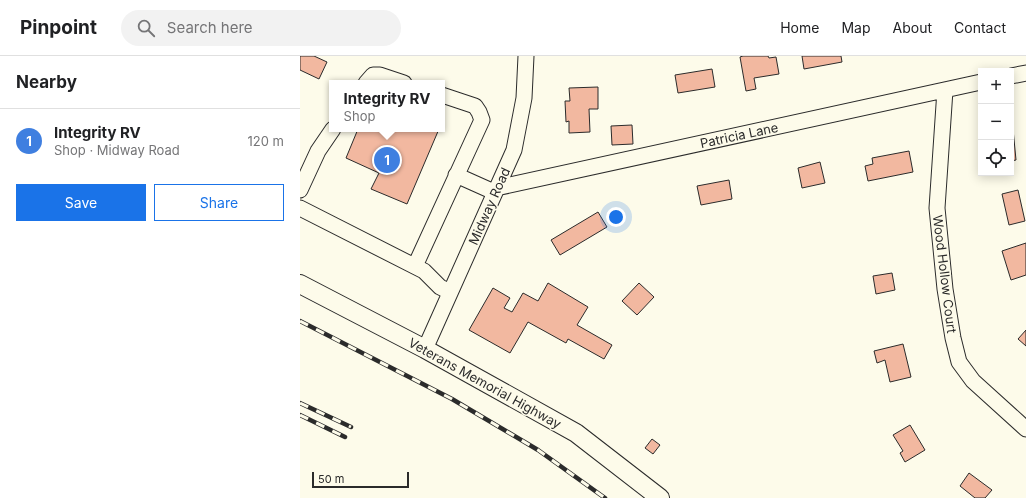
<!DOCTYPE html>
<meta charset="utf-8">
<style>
:root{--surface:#fff;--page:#f2f2f2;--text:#202124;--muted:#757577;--line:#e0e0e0;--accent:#1a73e8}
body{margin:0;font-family:Inter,sans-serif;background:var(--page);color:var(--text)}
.controls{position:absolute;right:12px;top:12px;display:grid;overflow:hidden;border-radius:0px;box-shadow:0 2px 10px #0003}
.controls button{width:36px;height:36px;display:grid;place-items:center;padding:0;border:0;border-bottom:1px solid var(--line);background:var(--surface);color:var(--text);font:20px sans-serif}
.scale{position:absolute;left:12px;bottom:10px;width:97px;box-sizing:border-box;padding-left:4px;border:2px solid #2b2b2b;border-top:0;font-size:11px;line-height:14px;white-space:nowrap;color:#2b2b2b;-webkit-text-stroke:3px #fdfbea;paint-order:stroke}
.you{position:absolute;left:316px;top:161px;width:14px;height:14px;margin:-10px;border:3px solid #fff;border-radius:50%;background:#1a73e8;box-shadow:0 0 0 6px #1a73e833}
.badge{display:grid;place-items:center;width:26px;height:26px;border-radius:50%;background:var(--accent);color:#fff;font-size:13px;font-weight:700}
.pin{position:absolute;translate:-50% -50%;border:2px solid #fff;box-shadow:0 1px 4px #0006}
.popup{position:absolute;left:29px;top:24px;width:116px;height:52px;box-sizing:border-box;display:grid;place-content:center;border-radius:0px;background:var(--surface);filter:drop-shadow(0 1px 3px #0005);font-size:13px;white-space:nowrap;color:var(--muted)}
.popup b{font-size:15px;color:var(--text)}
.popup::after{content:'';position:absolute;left:50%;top:100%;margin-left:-8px;border:8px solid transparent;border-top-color:var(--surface)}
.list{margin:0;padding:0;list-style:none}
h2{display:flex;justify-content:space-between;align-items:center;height:52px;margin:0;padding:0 16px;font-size:17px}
h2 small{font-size:13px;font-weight:400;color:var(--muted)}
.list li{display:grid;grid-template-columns:26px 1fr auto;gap:12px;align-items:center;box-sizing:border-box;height:64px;padding:0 16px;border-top:1px solid var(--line)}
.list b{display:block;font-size:15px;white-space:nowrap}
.list p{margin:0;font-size:13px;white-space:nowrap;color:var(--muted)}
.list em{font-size:13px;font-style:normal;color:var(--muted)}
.actions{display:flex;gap:8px;padding:12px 16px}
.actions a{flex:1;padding:9px 0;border:1px solid var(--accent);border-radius:0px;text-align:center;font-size:14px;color:var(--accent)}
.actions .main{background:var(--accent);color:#fff}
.icon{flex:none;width:22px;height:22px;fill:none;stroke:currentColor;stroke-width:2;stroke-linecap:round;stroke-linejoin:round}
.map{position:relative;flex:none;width:726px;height:442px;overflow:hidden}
header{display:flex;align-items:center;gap:24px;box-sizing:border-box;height:56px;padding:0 20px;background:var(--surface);border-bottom:1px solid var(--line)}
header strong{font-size:19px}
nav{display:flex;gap:22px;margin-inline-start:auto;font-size:14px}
.search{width:280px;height:36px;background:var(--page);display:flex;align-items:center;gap:10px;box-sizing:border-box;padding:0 14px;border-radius:22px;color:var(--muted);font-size:15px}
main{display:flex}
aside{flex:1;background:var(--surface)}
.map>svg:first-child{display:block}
</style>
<header>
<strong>Pinpoint</strong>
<div class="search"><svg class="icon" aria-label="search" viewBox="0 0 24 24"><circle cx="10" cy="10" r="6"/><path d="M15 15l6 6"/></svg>Search here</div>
<nav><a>Home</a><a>Map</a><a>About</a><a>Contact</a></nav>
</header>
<main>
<aside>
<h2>Nearby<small></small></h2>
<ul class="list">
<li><span class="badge" style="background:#3f7fe0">1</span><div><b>Integrity RV</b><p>Shop · Midway Road</p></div><em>120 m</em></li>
</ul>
<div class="actions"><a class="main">Save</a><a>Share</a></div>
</aside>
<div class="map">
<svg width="726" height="442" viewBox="0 0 726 442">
<rect width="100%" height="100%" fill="#fdfbea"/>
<path fill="#f2b8a0" stroke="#2b2b2b" d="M0,0H14L27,6L19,23L0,14Z
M443,0H468L469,2L476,1L479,18L454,22L456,33L446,35L440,1Z
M502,0H541L542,6L504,13Z
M412,13L415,31L378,37L375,19Z
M298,31V53H289L290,76L269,77V65L266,66L265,45H270L269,32Z
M332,69L333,88L312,89L311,70Z
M58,73H139L107,148L71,133L79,117L46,102Z
M711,73H713L716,104L711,105Z
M609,95L613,116L568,125L565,110L573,108L572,102Z
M520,106L525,127L502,132L498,112Z
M429,124L432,143L401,149L397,130Z
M718,134L725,165L709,169L702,138Z
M298,156L307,171L260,199L251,184Z
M726,187V219L711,224L702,195Z
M592,217L595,234L576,238L573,220Z
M248,227L288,251L277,269L312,289L304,303L268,283L266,287L228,266L210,297L169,274L193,232L210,242L204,252L212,256L223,237L238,245Z
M339,227L354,241L337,259L322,245Z
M726,274V290L718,283Z
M603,288L611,321L590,326L585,304L577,307L574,295Z
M610,369L625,394L605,406L600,397L603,395L593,379Z
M352,383L360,389L353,398L345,392Z
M669,417L692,434L685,442H675L660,430Z"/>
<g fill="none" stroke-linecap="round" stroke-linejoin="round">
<defs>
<path id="minor" d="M711,20L726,17
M66,27L73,19H80L104,27
M645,34L637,152L645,233L653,282L659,306L673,325L726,373
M156,119L194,136
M196,132L681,26
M0,134L18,95L33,73
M0,152L124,215L140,231L150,236
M115,210L182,64L179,56L175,50L142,39
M125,293L214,94L224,42L226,0"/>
<path id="major" d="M0,228L125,293L276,377L360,442"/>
</defs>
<use href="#minor" stroke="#2b2b2b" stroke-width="17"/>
<use href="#major" stroke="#2b2b2b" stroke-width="20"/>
<use href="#minor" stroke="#fdfbea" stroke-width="15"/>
<use href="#major" stroke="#fdfbea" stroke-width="18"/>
<defs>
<path id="rail" d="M0,265L152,343L238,394L305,442
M0,347L51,371
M0,359L45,381"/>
</defs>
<use href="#rail" stroke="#2b2b2b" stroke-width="4.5"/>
<use href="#rail" stroke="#fdfbea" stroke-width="3" stroke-dasharray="9" stroke-linecap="butt"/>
</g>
<g text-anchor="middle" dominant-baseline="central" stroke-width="3" stroke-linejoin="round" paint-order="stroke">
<g font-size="13" fill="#2b2b2b" stroke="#fdfbea">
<text transform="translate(439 79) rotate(-12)">Patricia Lane</text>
<text transform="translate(189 150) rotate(-66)">Midway Road</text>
<text transform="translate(645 218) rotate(83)">Wood Hollow Court</text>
<text transform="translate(185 327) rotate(29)">Veterans Memorial Highway</text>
</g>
</g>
</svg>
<div class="controls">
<button>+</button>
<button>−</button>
<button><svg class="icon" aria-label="locate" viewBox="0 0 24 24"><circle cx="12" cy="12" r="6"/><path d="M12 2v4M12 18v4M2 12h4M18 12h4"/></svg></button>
</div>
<div class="scale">50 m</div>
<div class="you"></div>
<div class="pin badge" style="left:87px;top:104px;background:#3f7fe0">1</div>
<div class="popup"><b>Integrity RV</b>Shop</div>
</div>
</main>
